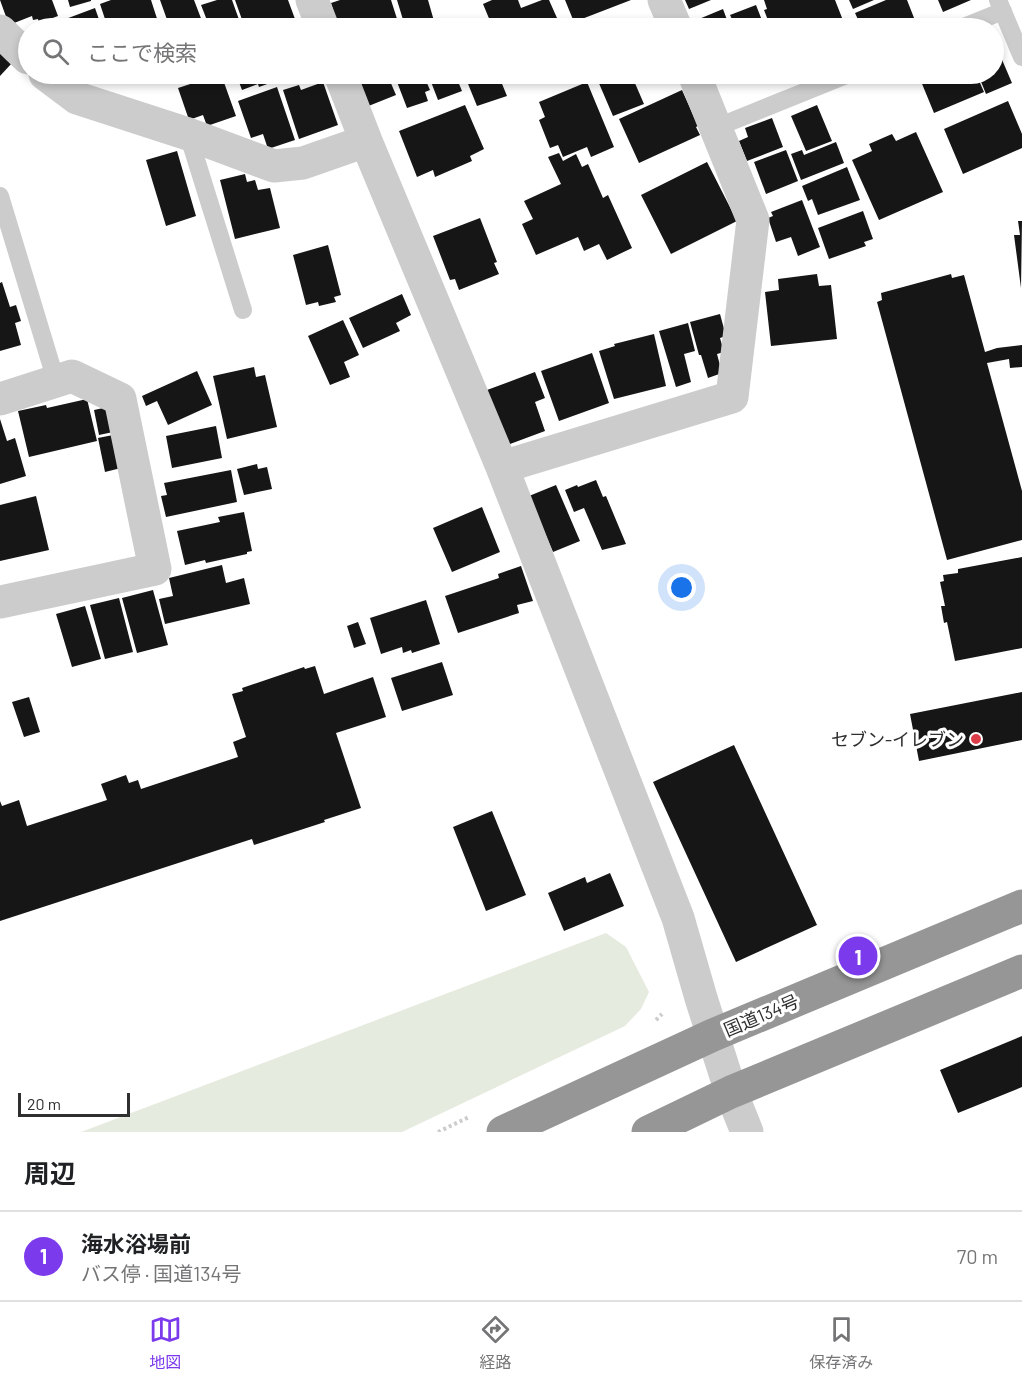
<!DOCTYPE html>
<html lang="ja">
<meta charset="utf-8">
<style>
:root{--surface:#fff;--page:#f2f2f2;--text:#202124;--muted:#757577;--line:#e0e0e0;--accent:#7c3aed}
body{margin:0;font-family:Barlow,"Noto Sans JP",sans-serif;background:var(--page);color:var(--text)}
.scale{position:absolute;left:18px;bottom:15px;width:112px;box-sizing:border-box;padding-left:6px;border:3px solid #2f2f2f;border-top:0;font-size:16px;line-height:21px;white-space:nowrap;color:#2f2f2f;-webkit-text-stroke:4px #fff;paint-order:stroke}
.you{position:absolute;left:682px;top:588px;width:21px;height:21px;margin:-15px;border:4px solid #fff;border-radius:50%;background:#1a73e8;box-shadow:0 0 0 9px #1a73e833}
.badge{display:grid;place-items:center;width:39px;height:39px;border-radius:50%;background:var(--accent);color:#fff;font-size:20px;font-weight:700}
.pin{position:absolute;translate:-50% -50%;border:3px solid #fff;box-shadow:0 2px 6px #0006}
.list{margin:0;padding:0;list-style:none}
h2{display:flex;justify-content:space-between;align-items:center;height:78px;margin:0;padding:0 24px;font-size:26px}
h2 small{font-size:20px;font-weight:400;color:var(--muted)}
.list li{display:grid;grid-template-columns:39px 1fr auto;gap:18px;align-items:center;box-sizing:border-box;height:90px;padding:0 24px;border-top:2px solid var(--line)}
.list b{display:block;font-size:22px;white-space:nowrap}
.list p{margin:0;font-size:20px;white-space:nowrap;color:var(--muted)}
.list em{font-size:20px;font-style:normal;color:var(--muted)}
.icon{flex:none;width:33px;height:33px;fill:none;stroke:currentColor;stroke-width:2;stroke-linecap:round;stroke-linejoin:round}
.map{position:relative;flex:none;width:1022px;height:1132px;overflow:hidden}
.search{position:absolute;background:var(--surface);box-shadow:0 3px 9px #0003;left:18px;right:18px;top:18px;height:66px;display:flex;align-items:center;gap:15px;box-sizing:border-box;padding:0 21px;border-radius:33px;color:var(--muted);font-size:22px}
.sheet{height:168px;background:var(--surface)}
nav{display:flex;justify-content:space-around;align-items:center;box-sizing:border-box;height:84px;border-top:2px solid var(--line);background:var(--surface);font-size:16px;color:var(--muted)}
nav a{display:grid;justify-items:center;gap:3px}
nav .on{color:var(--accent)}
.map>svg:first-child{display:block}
</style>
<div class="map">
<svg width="1022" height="1132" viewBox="0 0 1022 1132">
<rect width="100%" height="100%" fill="#fff"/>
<path fill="#e5ebde" d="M606,933L626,947L649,992L641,1009L625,1026L402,1132H81Z"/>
<path fill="#161616" d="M0,0H52L58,16L39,23L38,19L33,20L32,16L9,25Z
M68,0H91V1L70,7Z
M111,0H151L160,28H121L120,26L108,28L100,4Z
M160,0H194L202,21L187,26L188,28H170Z
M217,0H232L242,28H210L201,5Z
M235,0H288L295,19L267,28H245Z
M340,0H391L398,22L378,28H339L331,3Z
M397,0H428L436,28H409L404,23Z
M492,0H518L521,8L542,0H549L561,27L493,28L483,4Z
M565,0H631L574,22Z
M685,0H711L689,9Z
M764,0H835L846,28H771L764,10L767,9Z
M849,0H874L853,9Z
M886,0H907L916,23L902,28H862L855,13Z
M938,0H971L943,12Z
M756,5L765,28H736L730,15Z
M95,8L102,28H57L55,23Z
M723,9L730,28H694L702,25L699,19Z
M994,41L1012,83L986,94L978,74H994Z
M0,51L12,63L0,76Z
M88,74H115L91,83Z
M157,74H184L160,82Z
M221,74L236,116L207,126L203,115L189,120L178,88Z
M236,74H295L259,87L258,84L242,90Z
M353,74H387L396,95L366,107Z
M394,74H423L430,90L425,92L428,101L407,108Z
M428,74H455L462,91L438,100Z
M464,74H498L507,96L477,106Z
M601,74H631L644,104L613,116L598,81L603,78Z
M636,74H657L639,81Z
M918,74H976L984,92L934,113Z
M323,82L338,125L299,139L283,90L299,85L301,90Z
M587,82L614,147L591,157L587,147L563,157L558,145L550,148L539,120L545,117L539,102Z
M277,87L295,140L268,149L263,134L251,138L238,101Z
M682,90L698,126L696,127L700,135L639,163L619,119Z
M1008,101L1022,134V148L963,174L944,129Z
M465,105L484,149L470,156L472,161L435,177L433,170L417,177L399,131Z
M817,105L832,141L806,151L791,116Z
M772,118L783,147L747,161L739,141L748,137L745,128Z
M916,132L943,192L879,220L852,160L872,151L869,144L892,134L896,141Z
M836,142L844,163L801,180L791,154L802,150L804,155Z
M786,150L798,181L766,194L754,162Z
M177,151L196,216L166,226L146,160Z
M559,153L563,161L576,154L582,167L588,164L603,198L608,195L632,248L607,260L599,244L584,251L578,237L536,255L522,224L533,219L524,201L561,184L548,157Z
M707,162L737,221L671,254L641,195Z
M847,167L860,200L818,215L812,199L808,201L802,186Z
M245,174L247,182L255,180L258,190L270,188L280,228L235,239L220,180Z
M802,200L820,247L798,256L791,237L776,242L768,218L773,216L771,212Z
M863,211L873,239L864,242L866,246L829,259L818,228Z
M480,218L497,262L494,263L499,274L459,290L455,279L450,280L433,236Z
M1018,221H1022L1021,288L1014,235H1020Z
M328,245L341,295L334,297L336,302L319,306L318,302L306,305L293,255Z
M817,274L819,286L831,285L837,339L771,346L765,292L779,290L778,279Z
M951,274L952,278L964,275L985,352L997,348L1022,345V367L1010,368L1009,359L987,363L1022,491V540L947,560L877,302L882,300L881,293Z
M2,282L10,307L16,305L21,321L15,323L21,345L0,351V283Z
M402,294L411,315L396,323L400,331L363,348L349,318Z
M720,314L726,336L720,338L724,352L717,354L722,373L708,378L701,355H699L690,322Z
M343,320L359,355L344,362L350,377L330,385L308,336Z
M688,323L695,351L684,354L691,382L676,387L659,331Z
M654,334L666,386L614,399L599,351L615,346L614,344Z
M592,353L609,403L559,421L541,371Z
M254,367L256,377L265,375L277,427L227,439L213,376Z
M197,371L212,405L168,425L157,401L146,406L142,396Z
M535,372L545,398L535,402L545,431L507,445L487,390Z
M87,399L97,441L29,457L18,411L46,405L47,408Z
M108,407L113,432L99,435L94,410Z
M0,419L7,441L15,438L26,476L0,484Z
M216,426L222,458L172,468L166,436Z
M113,435L121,468L105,472L98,438Z
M257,464L258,469L267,467L272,489L244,495L237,469Z
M231,470L237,502L166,517L161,496L167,495L164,483Z
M596,480L603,497L606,496L626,544L602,550L584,508L574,512L565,490L577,485L578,487Z
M556,485L580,541L553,552L529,496Z
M36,496L49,550L0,561V505Z
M482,507L500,552L452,572L433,528Z
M244,512L252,551L247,552V554L206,563L205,560L185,565L177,531L220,522L218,517Z
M1022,557V648L955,661L947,622L944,623L941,606H945L940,582L944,581L943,575L958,573V569Z
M222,565L226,583L244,578L250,604L165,624L159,599L173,596L169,578Z
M521,566L533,601L517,605L519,613L458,633L445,596L499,578L498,574Z
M153,590L168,645L137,653L122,598Z
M119,598L133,652L105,659L90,605Z
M426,600L440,644L412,653L411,650L403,653L402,647L381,654L370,618Z
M85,606L101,659L72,667L56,614Z
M358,622L366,644L354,648L347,626Z
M442,662L453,695L402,711L391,678Z
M315,666L324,694L373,677L386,717L336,733L361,808L324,820L325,822L254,845L252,839L0,921V801L2,806L19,800L27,826L107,800L101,784L126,775L129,783L138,780L141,789L238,757L233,742L246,737L232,694L243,691L242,688L304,667L305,669Z
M1022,692V740L919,761L910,714Z
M29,697L40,732L24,737L12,702Z
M734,745L817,925L736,962L653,782Z
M492,811L526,895L486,911L453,827Z
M610,873L624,906L564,931L548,893L585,877L587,883Z
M1022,1036V1087L958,1113L940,1070Z"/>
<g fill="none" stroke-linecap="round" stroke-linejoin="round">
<path stroke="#ccc" stroke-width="4" stroke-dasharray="3 3" stroke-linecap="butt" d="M656,1020L662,1014
M438,1132L469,1117"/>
<path stroke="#ccc" stroke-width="18" d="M998,0L1022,57
M961,28L1003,11
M715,128L849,74
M188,134L243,310
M0,196L56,381"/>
<path stroke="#ccc" stroke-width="33" d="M312,0L323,28
M664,0L676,28
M0,31L28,58
M45,74L77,98L188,134L274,166L303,163L366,141
M340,74L366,141L502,467L678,918L701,998L731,1092L747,1132
M0,399L72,376L120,399L155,569L0,602
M502,467L732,397L753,220L694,74"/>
<path stroke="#969696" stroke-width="33" d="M503,1132L713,1035L1022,906
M648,1132L731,1092L1022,971"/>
</g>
<circle fill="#da3d47" stroke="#fff" stroke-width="2" cx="976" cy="739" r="6"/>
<g text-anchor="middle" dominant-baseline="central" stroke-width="6" stroke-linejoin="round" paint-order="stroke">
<g font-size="18" fill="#2f2f2f" stroke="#fff" text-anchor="end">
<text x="964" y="739">セブン-イレブン</text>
</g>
<g font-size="18" fill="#2f2f2f" stroke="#fff">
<text transform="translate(761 1015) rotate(-23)">国道134号</text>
</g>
</g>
</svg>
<div class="scale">20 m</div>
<div class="you"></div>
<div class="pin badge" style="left:858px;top:956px">1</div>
<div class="search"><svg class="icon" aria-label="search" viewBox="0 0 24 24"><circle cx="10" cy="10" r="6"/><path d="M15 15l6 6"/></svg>ここで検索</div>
</div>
<section class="sheet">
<h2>周辺<small></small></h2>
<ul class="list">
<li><span class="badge">1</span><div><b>海水浴場前</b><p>バス停 · 国道134号</p></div><em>70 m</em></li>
</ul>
</section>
<nav>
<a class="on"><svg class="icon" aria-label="map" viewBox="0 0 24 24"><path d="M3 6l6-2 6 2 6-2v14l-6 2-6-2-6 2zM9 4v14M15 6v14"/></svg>地図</a>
<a><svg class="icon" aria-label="directions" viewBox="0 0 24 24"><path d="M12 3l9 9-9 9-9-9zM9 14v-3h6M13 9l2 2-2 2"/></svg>経路</a>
<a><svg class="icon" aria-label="saved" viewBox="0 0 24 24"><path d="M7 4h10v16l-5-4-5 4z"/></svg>保存済み</a>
</nav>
